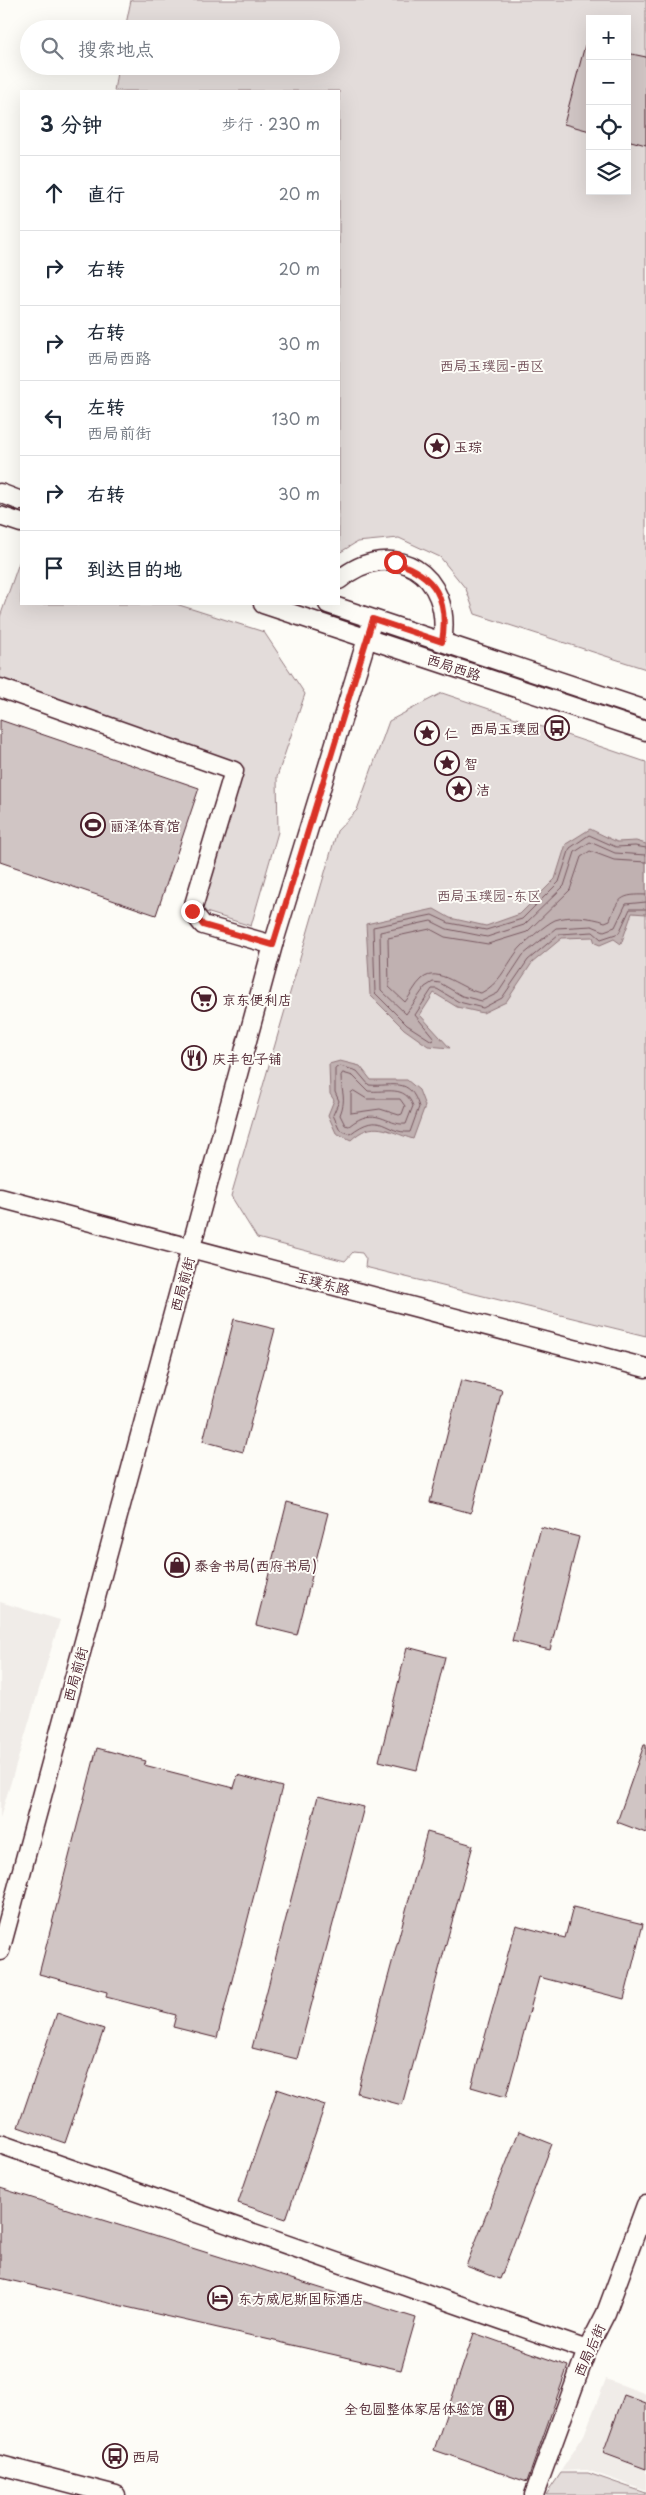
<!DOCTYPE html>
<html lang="zh">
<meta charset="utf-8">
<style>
:root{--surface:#fff;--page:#f6f6f7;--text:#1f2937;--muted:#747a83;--line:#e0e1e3}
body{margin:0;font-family:"Playpen Sans","LXGW WenKai TC",sans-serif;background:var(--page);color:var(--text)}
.controls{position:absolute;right:15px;top:15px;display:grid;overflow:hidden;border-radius:0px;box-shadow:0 5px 20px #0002}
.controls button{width:45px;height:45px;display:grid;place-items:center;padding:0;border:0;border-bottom:1px solid var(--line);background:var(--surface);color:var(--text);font:25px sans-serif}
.stop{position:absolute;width:15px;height:15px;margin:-11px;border:4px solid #d93025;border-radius:50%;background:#fff}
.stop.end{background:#d93025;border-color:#fff;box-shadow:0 1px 5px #0008}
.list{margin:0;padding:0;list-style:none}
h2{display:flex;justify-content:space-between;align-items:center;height:65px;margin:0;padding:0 20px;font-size:21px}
h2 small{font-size:16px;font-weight:400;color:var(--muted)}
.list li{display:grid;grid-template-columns:32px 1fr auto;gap:15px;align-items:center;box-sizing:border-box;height:75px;padding:0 20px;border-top:1px solid var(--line)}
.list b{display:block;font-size:19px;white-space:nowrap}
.list p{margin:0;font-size:16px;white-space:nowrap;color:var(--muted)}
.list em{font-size:16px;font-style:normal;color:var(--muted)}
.icon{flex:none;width:28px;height:28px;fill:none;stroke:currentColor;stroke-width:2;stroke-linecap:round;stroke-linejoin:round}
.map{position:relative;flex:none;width:646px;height:2495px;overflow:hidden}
.search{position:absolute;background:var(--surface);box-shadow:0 5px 20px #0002;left:20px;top:20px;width:320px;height:55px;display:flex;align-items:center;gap:12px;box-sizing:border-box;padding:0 18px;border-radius:28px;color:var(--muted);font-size:19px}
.panel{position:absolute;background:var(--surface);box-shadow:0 5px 20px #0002;left:20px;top:90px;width:320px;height:515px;border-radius:0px}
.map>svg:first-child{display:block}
</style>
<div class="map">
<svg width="646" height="2495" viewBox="0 0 646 2495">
<rect width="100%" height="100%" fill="#fdfcf7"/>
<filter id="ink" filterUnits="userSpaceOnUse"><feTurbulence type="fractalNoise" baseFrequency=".02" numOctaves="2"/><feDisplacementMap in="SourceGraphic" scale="10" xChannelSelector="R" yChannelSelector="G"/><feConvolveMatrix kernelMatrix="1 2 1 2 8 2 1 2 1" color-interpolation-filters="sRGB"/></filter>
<g filter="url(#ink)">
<path fill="#f0ece8" d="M0,1602L60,1620L0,1818Z
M606,2379L646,2394V2491L587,2470L561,2471L584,2435Z"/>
<path fill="#e3dcda" stroke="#967e82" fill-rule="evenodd" d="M131,0H646V669L475,614L466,589L440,557L399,538L357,542L339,553V91H114L118,66H331V29H125ZM590,19H627V191H590Z
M21,557V604H176L264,632L305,694L277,777L278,832L251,926L206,912L200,905L243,767L0,679V617Z
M442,693L646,762V1336L365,1267L366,1259L362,1253L353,1252L345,1261L257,1238L231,1196L337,831L357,810L389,721Z
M561,2473H588L646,2493V2495H546Z"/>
<path fill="#c0b1b1" stroke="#91777b" d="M590,829L617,842L636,841L646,844V914L632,913L621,944L614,939L600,945L595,943L593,937L562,938L532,963L506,1002L483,1013L457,1007L434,993L420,1015L450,1048L428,1046L404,1029L370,995L366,924L434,909L450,918L486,926L520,914L555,879L566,844Z
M340,1061L360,1066L371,1080H407L419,1090L425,1106L413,1139C387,1131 373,1119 351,1140L336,1133L328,1115L334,1100L330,1094L329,1064Z"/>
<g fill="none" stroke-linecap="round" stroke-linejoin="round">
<path stroke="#795961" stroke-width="1" d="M646,848L635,846L616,847L589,835L570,848L559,882L522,919L486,930L449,923L432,915L373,927L375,993L407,1025L432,1041L434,1038L415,1015L432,989H437L459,1002L483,1008L502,998L528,960L559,934L593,932L601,939L619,933L630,909H646
M646,855L615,853L590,842L575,852L564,886L524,925L487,937L447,929L431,921L380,932L381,990L406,1014L425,987L433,982L440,983L462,996L482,1001L498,993L523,955L556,928L592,926L604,931L615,927L626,904L646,902
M646,862L614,860L590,851L581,857L570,890L527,932L488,944L445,937L430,929L388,938L389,987L405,1002C411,995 415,985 422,979C438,965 462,990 481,993C499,984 505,968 516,953C522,944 546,924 555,920C569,915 592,917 605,922L610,920C618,898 621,894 646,895
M340,1066L357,1071L369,1085C393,1087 410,1076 419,1107L410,1132C384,1134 382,1109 350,1134L340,1130L333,1115L339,1101L335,1092V1069Z
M343,1073L353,1076L368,1091C386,1093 405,1084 413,1106L406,1124C386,1126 376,1104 349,1126L345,1125L340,1115C347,1097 341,1093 341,1076Z
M354,1091L367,1099H400L405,1106L402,1114L399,1115L380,1109L351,1113V1093Z"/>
</g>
<path fill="#d0c5c4" stroke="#4a1f2b" d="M585,45L590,46V131L564,124Z
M627,53L646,57V145L627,140Z
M0,720L199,788L156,915L0,862Z
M234,1319L275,1329L243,1452L203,1441Z
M461,1380L502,1390L471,1513L430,1502Z
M287,1502L328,1513L297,1635L256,1625Z
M541,1527L579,1537L550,1650L512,1641Z
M407,1647L445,1657L417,1770L379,1761Z
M644,1745H646V1833L617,1822Z
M97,1748L146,1761L144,1765L234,1788L238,1775L282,1787L217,2038L173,2027L176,2015L106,1997L107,1992L39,1974Z
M318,1796L364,1807L297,2059L252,2048Z
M427,1832L473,1845L402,2105L357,2093Z
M573,1907L643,1924L624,1999L539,1977L506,2097L471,2087L516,1925L565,1938Z
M57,2013L104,2029L65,2143L18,2127Z
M277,2089L325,2105L286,2219L238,2203Z
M519,2131L552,2144L500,2279L466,2266Z
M0,2188L416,2318L401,2370L0,2278Z
M474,2333L568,2366L527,2482L434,2450Z
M624,2395L646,2403V2469L603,2453Z"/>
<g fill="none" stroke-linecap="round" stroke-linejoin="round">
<defs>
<path id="minor" d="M0,493L21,501
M0,516L21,523
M339,580C393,535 454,574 442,642
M263,604L646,731
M328,604L646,710
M0,688L234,771L192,911L203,925L273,945
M0,1198L646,1368
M0,1951L273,945L373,619
M0,2144L587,2350
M0,2465L116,2495
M534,2495L587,2350L606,2313L646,2205"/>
</defs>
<use href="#minor" stroke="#4a1f2b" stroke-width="21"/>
<use href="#minor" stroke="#fdfcf7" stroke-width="18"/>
</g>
</g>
<g fill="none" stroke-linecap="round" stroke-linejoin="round" filter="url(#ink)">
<path stroke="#d93025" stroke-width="6" d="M192,911L203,925L273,945L373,619L442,642C449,600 436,575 395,562"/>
</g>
<defs>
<symbol id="sight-ring" viewBox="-11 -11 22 22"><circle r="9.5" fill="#fdfcf7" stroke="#4a1f2b" stroke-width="1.5"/><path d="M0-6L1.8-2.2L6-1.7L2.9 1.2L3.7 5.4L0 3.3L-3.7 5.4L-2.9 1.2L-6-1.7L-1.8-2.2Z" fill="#4a1f2b"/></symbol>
<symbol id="bus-ring" viewBox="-11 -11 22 22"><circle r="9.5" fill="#fdfcf7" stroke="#4a1f2b" stroke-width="1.5"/><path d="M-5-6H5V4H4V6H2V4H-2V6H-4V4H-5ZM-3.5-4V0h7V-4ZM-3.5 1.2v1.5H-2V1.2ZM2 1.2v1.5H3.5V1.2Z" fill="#4a1f2b"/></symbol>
<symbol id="stadium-ring" viewBox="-11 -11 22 22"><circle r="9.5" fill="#fdfcf7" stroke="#4a1f2b" stroke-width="1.5"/><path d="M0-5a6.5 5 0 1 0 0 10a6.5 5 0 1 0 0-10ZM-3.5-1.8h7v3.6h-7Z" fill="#4a1f2b"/></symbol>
<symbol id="supermarket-ring" viewBox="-11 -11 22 22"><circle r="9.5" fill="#fdfcf7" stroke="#4a1f2b" stroke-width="1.5"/><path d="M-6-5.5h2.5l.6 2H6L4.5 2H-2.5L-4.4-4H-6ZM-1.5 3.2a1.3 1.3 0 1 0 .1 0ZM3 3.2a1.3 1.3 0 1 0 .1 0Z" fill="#4a1f2b"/></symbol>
<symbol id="restaurant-ring" viewBox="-11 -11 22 22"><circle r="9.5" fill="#fdfcf7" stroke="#4a1f2b" stroke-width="1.5"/><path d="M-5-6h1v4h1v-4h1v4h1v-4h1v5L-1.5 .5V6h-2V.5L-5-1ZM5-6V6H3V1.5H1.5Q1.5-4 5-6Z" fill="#4a1f2b"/></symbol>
<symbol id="shop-ring" viewBox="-11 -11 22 22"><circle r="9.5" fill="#fdfcf7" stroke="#4a1f2b" stroke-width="1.5"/><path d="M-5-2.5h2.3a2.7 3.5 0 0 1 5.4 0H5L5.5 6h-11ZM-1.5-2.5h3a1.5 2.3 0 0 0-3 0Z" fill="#4a1f2b"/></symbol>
<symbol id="hotel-ring" viewBox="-11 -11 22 22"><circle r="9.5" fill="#fdfcf7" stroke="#4a1f2b" stroke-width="1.5"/><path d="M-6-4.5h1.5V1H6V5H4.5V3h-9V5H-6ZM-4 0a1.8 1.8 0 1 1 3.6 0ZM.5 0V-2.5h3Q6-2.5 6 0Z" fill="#4a1f2b"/></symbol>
<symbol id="building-ring" viewBox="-11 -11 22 22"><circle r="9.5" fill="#fdfcf7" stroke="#4a1f2b" stroke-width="1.5"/><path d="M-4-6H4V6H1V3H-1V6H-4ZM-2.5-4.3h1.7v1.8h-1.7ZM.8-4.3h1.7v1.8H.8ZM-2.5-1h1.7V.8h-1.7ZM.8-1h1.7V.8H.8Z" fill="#4a1f2b"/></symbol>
</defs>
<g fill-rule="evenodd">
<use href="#sight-ring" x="423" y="432" width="28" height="28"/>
<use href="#bus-ring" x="543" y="714" width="28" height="28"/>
<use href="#sight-ring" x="413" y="719" width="28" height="28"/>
<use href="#sight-ring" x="433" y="749" width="28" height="28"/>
<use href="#sight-ring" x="445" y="775" width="28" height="28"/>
<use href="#stadium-ring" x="79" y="811" width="28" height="28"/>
<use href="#supermarket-ring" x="190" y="985" width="28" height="28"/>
<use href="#restaurant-ring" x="180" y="1044" width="28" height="28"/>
<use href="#shop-ring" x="163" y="1551" width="28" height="28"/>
<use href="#hotel-ring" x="206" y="2284" width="28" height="28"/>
<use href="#building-ring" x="487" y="2394" width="28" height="28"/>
<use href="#bus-ring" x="101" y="2442" width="28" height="28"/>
</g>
<g text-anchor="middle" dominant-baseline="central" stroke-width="4" stroke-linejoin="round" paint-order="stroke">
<g font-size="14" fill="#704e57" stroke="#fdfcf7">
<text x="492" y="365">西局玉璞园-西区</text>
<text x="489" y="895">西局玉璞园-东区</text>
</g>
<g font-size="14" fill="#4a1f2b" stroke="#fdfcf7" text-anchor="start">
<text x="454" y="446">玉琮</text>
<text x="540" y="728" text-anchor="end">西局玉璞园</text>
<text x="444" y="733">仁</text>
<text x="464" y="763">智</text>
<text x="476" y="789">洁</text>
<text x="110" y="825">丽泽体育馆</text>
<text x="222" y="999">京东便利店</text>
<text x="212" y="1058">庆丰包子铺</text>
<text x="194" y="1565">泰舍书局(西府书局)</text>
<text x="238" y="2298">东方威尼斯国际酒店</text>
<text x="484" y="2408" text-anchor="end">全包圆整体家居体验馆</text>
<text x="132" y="2456">西局</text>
</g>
<g font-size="14" fill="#4a1f2b" stroke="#fdfcf7">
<text transform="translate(454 667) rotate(18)">西局西路</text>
<text transform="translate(323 1283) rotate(15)">玉璞东路</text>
<text transform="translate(182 1284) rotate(-75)">西局前街</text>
<text transform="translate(75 1674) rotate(-75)">西局前街</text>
<text transform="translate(589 2350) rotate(-66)">西局后街</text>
</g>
</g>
</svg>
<div class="controls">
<button>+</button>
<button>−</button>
<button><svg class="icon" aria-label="locate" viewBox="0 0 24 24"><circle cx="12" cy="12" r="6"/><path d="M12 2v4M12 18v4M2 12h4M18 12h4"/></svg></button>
<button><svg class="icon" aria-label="layers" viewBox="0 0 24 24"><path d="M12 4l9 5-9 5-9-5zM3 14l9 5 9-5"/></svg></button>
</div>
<div class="stop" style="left:395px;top:562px"></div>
<div class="stop end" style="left:192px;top:911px"></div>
<div class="search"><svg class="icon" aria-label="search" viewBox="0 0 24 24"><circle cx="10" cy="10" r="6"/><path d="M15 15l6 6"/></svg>搜索地点</div>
<section class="panel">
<h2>3 分钟<small>步行 · 230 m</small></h2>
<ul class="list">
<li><svg class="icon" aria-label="ahead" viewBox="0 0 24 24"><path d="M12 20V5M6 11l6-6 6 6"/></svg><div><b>直行</b></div><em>20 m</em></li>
<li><svg class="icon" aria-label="right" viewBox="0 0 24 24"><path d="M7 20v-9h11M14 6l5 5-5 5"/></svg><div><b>右转</b></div><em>20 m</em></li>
<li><svg class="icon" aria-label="right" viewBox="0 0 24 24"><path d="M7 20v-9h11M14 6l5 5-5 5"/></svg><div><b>右转</b><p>西局西路</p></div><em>30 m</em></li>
<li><svg class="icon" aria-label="left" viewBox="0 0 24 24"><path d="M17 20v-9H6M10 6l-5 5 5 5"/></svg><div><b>左转</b><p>西局前街</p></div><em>130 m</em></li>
<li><svg class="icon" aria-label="right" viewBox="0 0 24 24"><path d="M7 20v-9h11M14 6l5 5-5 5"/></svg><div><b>右转</b></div><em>30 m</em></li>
<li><svg class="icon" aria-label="arrive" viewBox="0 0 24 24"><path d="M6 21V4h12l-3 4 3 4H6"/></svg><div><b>到达目的地</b></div></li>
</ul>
</section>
</div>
